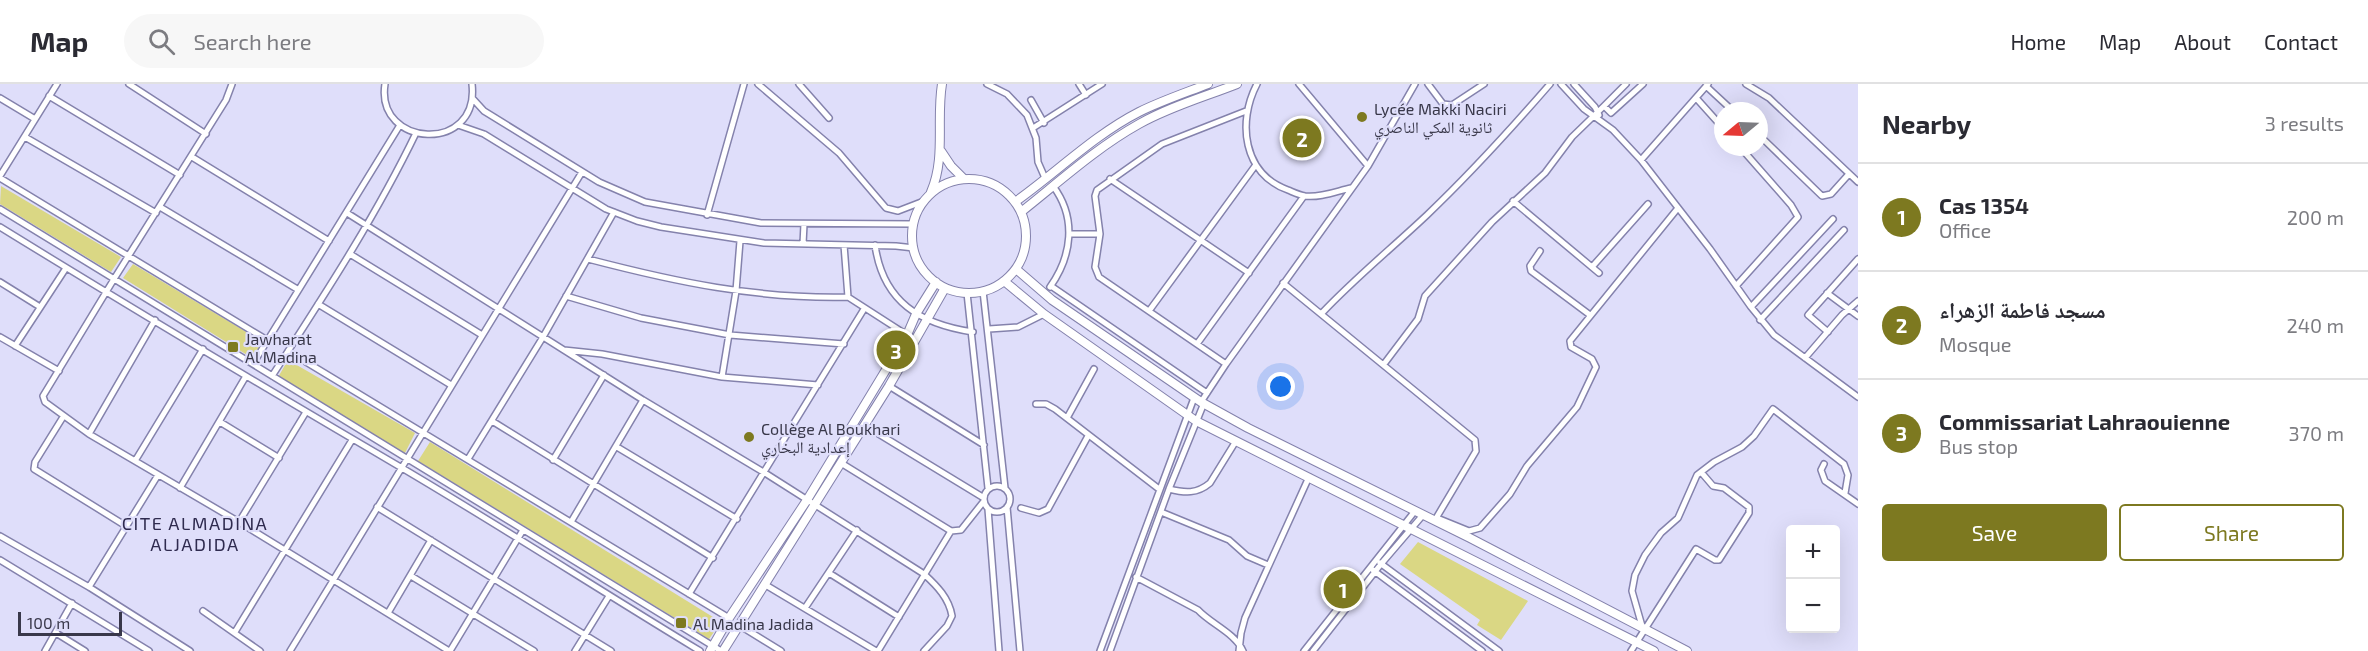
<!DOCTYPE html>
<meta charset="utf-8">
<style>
:root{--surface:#fff;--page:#f7f7f7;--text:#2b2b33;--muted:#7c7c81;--line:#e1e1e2;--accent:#7d7920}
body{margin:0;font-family:"Exo 2","Noto Naskh Arabic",sans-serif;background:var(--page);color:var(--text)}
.controls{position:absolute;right:18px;bottom:18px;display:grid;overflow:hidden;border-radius:6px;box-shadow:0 6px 24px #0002}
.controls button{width:54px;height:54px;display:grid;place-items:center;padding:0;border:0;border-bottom:2px solid var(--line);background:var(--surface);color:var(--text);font:30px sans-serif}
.compass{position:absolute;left:1714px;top:18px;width:54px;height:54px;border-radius:50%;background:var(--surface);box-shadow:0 6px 24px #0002;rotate:251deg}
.scale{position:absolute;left:18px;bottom:15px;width:104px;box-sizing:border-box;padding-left:6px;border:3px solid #39384a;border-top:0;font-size:16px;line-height:21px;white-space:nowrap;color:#39384a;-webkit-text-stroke:4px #dfdefa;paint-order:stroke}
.you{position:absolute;left:1281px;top:303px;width:21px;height:21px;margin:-15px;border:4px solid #fff;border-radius:50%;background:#1a73e8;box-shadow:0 0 0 9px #1a73e833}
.badge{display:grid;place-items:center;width:39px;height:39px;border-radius:50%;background:var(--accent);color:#fff;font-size:20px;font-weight:700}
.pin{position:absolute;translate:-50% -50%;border:3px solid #fff;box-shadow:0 2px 6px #0006}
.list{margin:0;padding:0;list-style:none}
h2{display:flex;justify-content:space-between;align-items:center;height:78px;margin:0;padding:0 24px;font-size:26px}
h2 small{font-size:20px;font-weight:400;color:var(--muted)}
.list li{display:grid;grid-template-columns:39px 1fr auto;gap:18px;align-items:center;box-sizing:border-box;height:108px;padding:0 24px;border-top:2px solid var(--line)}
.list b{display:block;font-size:22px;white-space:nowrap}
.list p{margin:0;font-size:20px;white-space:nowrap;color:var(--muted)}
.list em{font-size:20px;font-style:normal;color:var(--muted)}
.actions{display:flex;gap:12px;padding:18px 24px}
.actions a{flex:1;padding:14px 0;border:2px solid var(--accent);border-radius:6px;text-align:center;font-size:21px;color:var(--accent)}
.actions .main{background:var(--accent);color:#fff}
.icon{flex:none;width:33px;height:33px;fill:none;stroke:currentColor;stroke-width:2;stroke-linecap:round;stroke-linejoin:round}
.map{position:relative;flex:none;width:1858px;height:567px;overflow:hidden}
header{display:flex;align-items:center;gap:36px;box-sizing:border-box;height:84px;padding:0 30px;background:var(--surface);border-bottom:2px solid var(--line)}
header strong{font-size:28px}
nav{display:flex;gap:33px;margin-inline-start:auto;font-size:21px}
.search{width:420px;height:54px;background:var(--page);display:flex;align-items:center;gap:15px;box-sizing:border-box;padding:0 21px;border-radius:33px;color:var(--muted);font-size:22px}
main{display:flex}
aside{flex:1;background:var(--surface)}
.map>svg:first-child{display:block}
</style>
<header>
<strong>Map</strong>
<div class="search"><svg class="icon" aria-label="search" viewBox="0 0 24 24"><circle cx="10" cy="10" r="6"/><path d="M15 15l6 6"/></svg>Search here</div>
<nav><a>Home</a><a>Map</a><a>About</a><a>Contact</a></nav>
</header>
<main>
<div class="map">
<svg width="1858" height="567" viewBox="0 0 1858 567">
<rect width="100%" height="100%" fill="#dfdefa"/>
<path fill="#dad784" d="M1,102L121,173L111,188L0,120Z
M133,180L263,258L252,274L123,194Z
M288,276L415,349L405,369L277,295Z
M430,358L721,538L709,555L418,377Z
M1418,458L1528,517L1501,556L1477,541L1480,536L1400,480Z"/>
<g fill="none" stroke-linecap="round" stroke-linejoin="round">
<defs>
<path id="street" d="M129,0L206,50
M232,0L226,16L114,195L43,312L45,318L89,350L239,438L449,567
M385,0C375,64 480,70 472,0
M758,0L839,69L886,124L898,127L924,117
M799,0L829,34
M987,0L1007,10L1027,31L1036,54L1038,78L1045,94
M1079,0L1086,11
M1257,0C1237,38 1243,90 1288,106C1293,108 1299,111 1305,112C1320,114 1337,107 1351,104
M1299,0L1368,82
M1428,0L1443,20L1452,21L1484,0
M1561,0L1584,25L1613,46L1641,76L1710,165L1751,223L1774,251L1858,313
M1574,0L1595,23L1599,31
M1626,0L1604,22L1611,29L1643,0
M1746,0L1769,14L1858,98
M1706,2L1733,27
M49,12L180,91
M0,14L35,35
M473,15L484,27L599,98L645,118L761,139L914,140
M1697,15L1723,44
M1031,16L1044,39
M458,41L484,50L606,125L637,137L661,143L764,159L896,162L914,164
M1033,44L1102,0
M1759,51L1822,112L1831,110L1849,90
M25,53L156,129
M192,73L329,157
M1641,76L1708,0
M0,92L57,0
M0,94L267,256
M1110,95L1249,189
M1513,117L1599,189
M160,123L297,205
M0,125L721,567
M347,129L643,316L765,389L924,490C937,502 949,514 952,532L947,542L924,567
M707,131L744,0
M0,143C133,225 267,305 402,384C502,443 601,507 700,567
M1069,150H1100
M803,160L804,140
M844,161L848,213L907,251
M875,161C883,218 920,240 973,248
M1540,167L1530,182L1531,187L1590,231
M350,170L482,251
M588,175C676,198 756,215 848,213
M1592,183L1648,120
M0,198L40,223
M1283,199L1475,356L1476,367L1435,436
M1051,202L1207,309
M1736,202L1798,133L1791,121L1740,63
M1050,203C1072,172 1077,134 1053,102
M983,207L1005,404
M967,209L988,404
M1827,209L1858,232
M566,212L641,234L730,251L844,260
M318,220L451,301
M1751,223L1833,135
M1149,227L1255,82
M1322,229C1355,194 1392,164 1427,131C1470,90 1511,45 1550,0
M1760,236L1844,146
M989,245L1018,243L1044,230
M1828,248L1808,231L1858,175
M0,253L59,287
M1197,260L1304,112
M15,262L66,184
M564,266L602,270L722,293L818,301
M288,267L729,534
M1805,274L1842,231L1858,217
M253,280L400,41
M1226,280L1099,193L1095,183L1100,150L1095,112L1097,106L1162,60L1246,27
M1384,280L1418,235L1425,212L1492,138L1545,89L1572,53L1604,22
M272,292C323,213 375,134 416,49
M722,293L736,207L740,157
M889,302L984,361
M1201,318L1226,280L1368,82L1415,0
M1036,320H1046L1055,325L1159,405
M63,333L35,378L34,385L126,442
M1067,334L1094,285
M492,337L713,474
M220,338L279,374
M864,341L984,414
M89,350L155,236
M617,363L737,435
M468,375L543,253L614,128
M553,376L604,291
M135,377L203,265
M841,379L951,447L961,446L984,417
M1824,380L1821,386L1825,397L1858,420
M984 415a13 13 0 1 1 26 0a13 13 0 1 1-26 0Z
M180,404L246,292
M1169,405C1185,409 1197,410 1210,399L1236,357
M377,423L611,567
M1007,423L1020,567
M1021,424L1039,429L1048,425L1088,352
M988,425L999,567
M1161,428L1229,456L1247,472L1268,481
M1437,434L1469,447L1480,444L1510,410L1527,382L1577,323L1596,283L1592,275L1571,263L1570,257L1678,124
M239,438L306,328
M571,438L643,316
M0,452L89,503L190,567
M0,476L149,567
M1380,479L1499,567
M1373,486L1482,567
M829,489L899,533
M411,492L534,567
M1136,493L1198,526C1211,540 1235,549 1243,567
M764,500L876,567
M89,503L158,391
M689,510L864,225
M805,524L857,446
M203,527L260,567
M388,529L431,456
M739,541L781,567
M1642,542L1632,507L1635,491L1645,471L1661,449L1678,434L1697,391L1714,378L1742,363L1754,352L1773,325L1844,380L1848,391L1845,409
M235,548L352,356
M56,549L85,567
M45,567L72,519
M290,567L582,88
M450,567L523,446
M575,567L609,512
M878,567L951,447
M1100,567L1194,314
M1110,567L1169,405L1204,319
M1239,567L1241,549L1245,534L1309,393
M1304,567L1415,427
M1313,567L1381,480L1423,431
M1631,567L1696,465L1715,476H1719L1749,429V423L1724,404L1713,402L1701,388"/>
<path id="secondary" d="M941,67L951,82L964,95
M912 152a57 57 0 1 1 114 0a57 57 0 1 1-114 0Z
M931,108C946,74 936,36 942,0
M1015,118C1056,89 1094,51 1139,28C1161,17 1185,9 1208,0
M1021,128C1059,98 1096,64 1139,40C1169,23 1204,13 1237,0
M1016,185L1052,216L1201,318L1248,344L1470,454L1687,567
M1004,197L1044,230L1196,337L1654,567
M710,567L729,534L807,416L907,251L916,230L936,198
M723,567L889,302L945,204"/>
</defs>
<use href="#street" stroke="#8482ac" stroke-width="8"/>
<use href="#secondary" stroke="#8482ac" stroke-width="10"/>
<use href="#street" stroke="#fff" stroke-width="5"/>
<use href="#secondary" stroke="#fff" stroke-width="8"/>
</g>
<g fill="#7d7920" stroke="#dfdefa" stroke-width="2">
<circle cx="1362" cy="33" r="6"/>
<rect x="227" y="257" width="12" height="12" rx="3"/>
<circle cx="749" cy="353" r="6"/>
<rect x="675" y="533" width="12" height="12" rx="3"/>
</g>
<g text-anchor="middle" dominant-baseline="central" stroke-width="4.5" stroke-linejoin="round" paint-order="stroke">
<g font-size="16" fill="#39384a" stroke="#dfdefa" text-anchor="start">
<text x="1374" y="24">Lycée Makki Naciri<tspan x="1374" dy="18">ثانوية المكي الناصري</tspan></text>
<text x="245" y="254">Jawharat<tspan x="245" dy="18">Al Madina</tspan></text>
<text x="761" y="344">Collège Al Boukhari<tspan x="761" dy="18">إعدادية البخاري</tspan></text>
<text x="693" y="539">Al Madina Jadida</text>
</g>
<g font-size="18" letter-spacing="1.5" fill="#2f2b4f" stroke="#dfdefa">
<text x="195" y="439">CITE ALMADINA<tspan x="195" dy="21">ALJADIDA</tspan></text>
</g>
</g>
</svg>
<div class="controls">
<button>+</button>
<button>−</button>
</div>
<svg class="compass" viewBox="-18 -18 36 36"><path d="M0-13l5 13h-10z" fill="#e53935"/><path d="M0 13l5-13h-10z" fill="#7c7c81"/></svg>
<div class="scale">100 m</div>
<div class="you"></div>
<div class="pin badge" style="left:1343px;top:505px">1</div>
<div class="pin badge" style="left:1302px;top:54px">2</div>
<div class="pin badge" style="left:896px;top:266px">3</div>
</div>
<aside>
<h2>Nearby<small>3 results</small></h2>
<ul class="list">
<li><span class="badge">1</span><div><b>Cas 1354</b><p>Office</p></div><em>200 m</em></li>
<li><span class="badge">2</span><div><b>مسجد فاطمة الزهراء</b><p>Mosque</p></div><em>240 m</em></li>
<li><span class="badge">3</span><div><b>Commissariat Lahraouienne</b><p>Bus stop</p></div><em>370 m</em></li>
</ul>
<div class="actions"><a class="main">Save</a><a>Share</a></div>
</aside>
</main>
